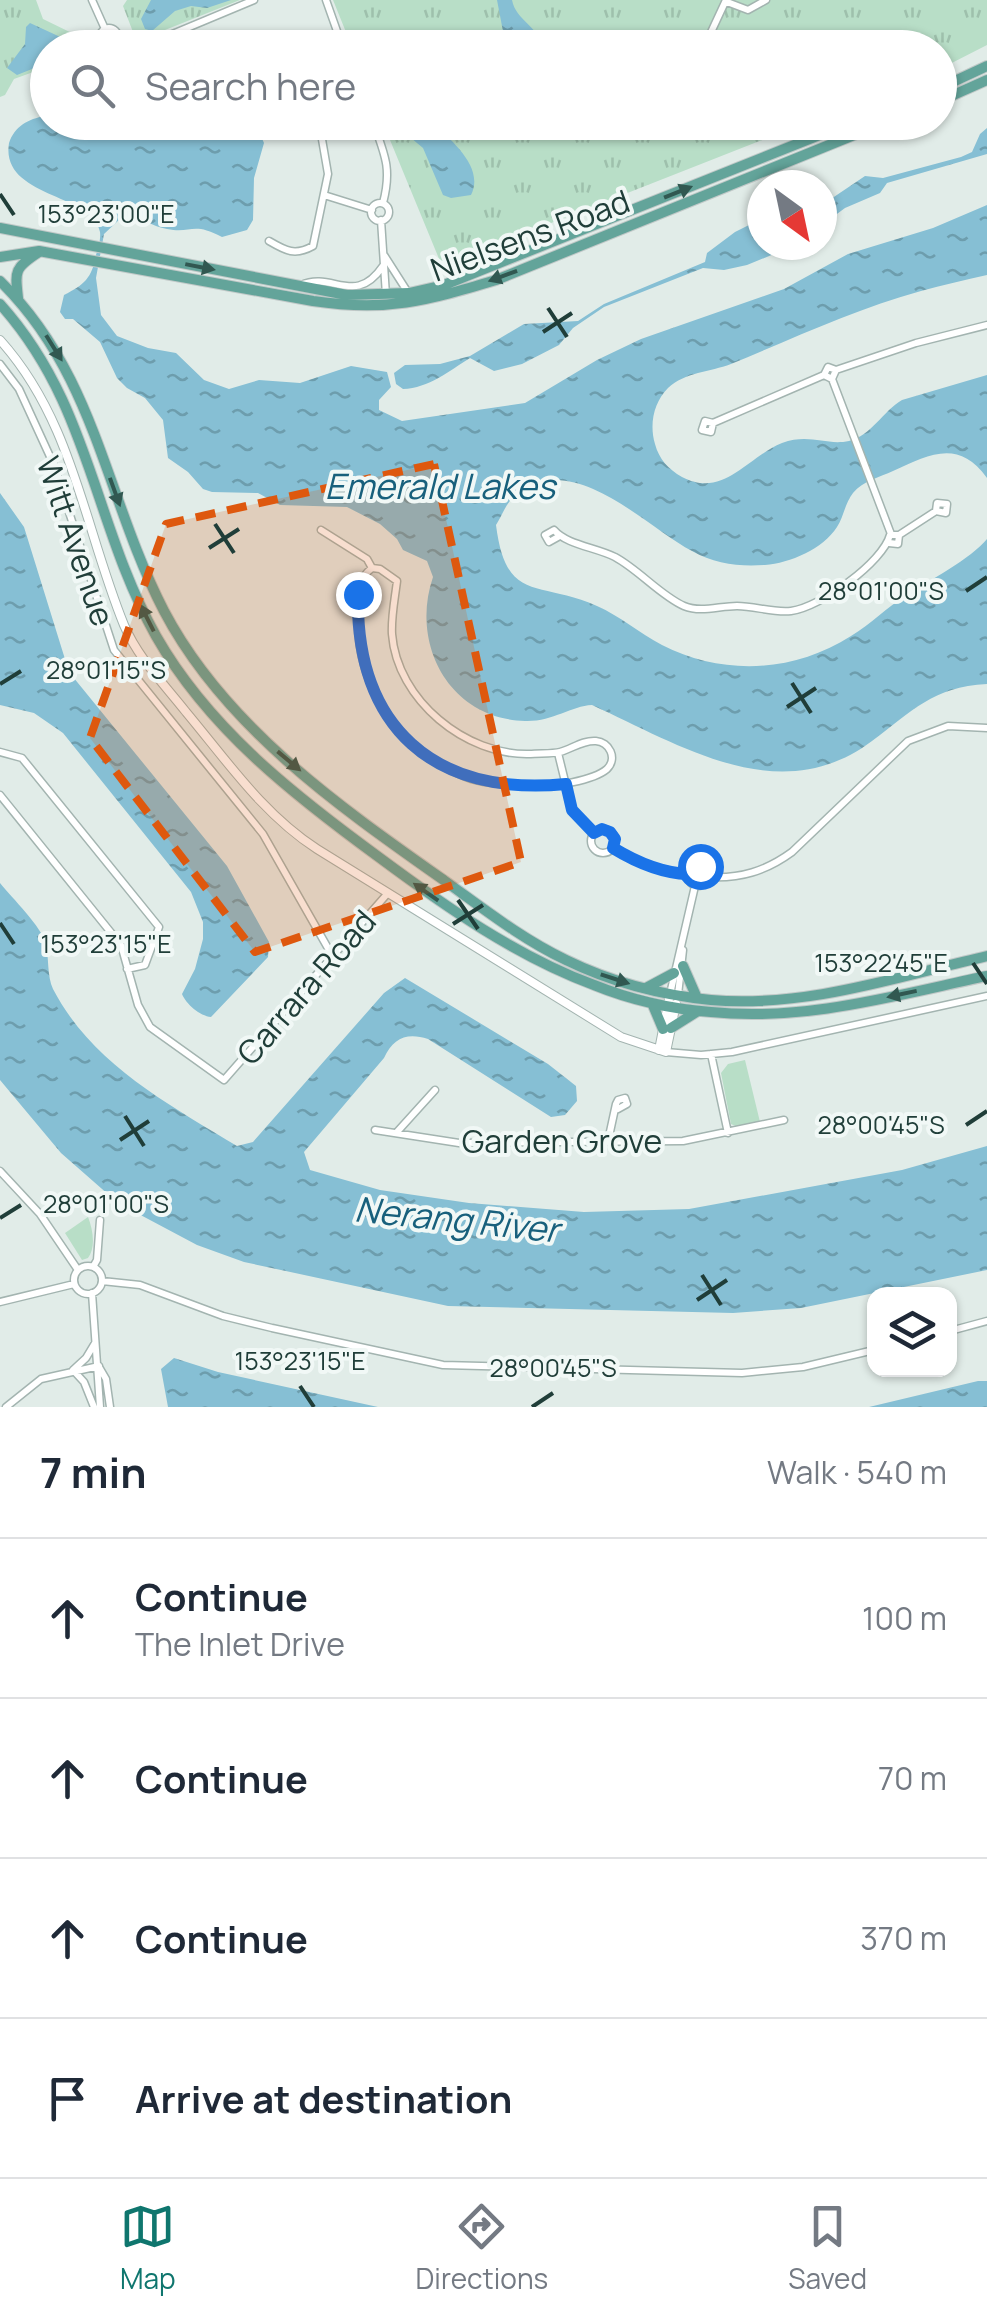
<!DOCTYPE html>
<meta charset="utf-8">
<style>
:root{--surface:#fff;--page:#f2f2f3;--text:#1f2937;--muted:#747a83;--line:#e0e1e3;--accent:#0f766e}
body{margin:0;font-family:Manrope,sans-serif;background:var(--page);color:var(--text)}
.controls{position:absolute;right:30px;bottom:30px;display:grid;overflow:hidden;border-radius:20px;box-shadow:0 2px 8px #0004}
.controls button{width:90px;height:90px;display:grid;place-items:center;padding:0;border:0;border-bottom:2px solid var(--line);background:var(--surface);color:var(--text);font:50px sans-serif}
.compass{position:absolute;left:747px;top:170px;width:90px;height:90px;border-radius:50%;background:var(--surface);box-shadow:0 2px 8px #0004;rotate:147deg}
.stop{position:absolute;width:30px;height:30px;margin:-22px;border:8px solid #1a73e8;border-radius:50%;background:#fff}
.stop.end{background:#1a73e8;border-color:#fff;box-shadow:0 2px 10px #0008}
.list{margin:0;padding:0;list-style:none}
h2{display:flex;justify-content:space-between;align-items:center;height:130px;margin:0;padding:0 40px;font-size:42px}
h2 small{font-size:32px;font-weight:400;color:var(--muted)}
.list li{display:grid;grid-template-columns:65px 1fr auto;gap:30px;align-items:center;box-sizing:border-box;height:160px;padding:0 40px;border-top:2px solid var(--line)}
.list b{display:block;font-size:38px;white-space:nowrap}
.list p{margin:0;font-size:32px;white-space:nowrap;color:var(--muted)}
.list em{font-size:32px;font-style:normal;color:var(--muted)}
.icon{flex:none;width:55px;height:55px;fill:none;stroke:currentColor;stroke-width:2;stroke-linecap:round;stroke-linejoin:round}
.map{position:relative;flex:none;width:987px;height:1407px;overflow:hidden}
.search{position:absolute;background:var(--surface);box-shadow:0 2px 8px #0004;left:30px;right:30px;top:30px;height:110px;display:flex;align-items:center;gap:25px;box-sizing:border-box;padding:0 35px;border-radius:55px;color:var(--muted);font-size:38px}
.sheet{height:770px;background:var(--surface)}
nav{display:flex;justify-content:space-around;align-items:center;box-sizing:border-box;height:140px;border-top:2px solid var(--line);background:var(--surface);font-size:28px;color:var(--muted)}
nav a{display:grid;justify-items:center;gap:5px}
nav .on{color:var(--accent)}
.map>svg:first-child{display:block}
</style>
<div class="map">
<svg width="987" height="1407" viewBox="0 0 987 1407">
<defs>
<pattern id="grass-tufts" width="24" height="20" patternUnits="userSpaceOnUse" patternTransform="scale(2.5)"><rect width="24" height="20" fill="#b8dec7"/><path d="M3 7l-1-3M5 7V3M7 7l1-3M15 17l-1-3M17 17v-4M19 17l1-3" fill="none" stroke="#9ec0ac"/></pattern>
<pattern id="water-ripples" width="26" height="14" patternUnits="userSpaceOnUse" patternTransform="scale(2.5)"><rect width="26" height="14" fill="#86bfd4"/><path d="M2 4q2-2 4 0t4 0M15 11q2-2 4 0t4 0" fill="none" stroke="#6d9dad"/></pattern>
</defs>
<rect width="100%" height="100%" fill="#e1ece8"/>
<path fill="url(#grass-tufts)" d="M0,0H36L43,19L80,37L76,47L48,48L47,67L14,79L5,95L0,97Z
M127,0H240L145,38L133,32L123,6Z
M333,0H987V45L940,69V48L352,47Z
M383,123H805L442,266Z"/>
<path fill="#b8dec7" d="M745,1060L760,1122L738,1127L731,1124L721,1073L728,1064Z
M88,1217C93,1230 96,1247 88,1258L82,1260L65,1233Z"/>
<path fill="url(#water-ripples)" d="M151,0H231L207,8L191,6L175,11L152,31L145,29L141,19Z
M497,0H512C516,21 539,26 542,47H506Z
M30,23L69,41L71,47L48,48L47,63L17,75L7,68L25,44L26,27Z
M45,116H47L48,122L175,123C203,149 246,98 264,143L254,178L253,220L247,230L222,237C192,221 192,234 167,229C149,226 139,214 120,219L104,234L96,278L101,315L117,336L148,348L176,353L204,380L229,389L259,380L300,383L351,366L387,372L391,387L379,400V410L402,421L525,403L597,360L641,339L784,289L848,254L933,228L987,205V275C965,280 942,285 921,291C856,309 794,338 731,364C710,372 685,372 668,388C654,402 649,424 655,444C659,459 668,469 682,477C724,499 747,457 782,443C810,433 826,446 849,441C871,436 883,411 902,400L987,375V478C958,438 929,455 893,471C880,477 863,481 853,493C845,503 844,516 837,527C823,549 790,563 765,565C740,567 715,564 692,551C647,528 573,448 517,494C506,502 503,514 496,525C506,604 538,580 597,606C620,616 639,633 662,645C723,676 793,673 851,636C871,624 887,607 907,595C927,582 972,558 987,539V684C932,687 913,711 872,741C780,810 682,746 592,705C571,706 552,722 525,721C449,719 410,644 433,577L427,561L403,550L397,539L380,524L347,507L280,505L258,493L212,492L203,489L188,472L168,458L163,420L145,398L127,388L117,378L100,342L73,319H65L60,312L64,295C84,285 92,278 96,255C98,249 101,239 100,232C94,193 0,198 9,143C15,126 28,119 45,116Z
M393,123H434C451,141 485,167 471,195L451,198L443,195L423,148Z
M987,128V154L887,183L880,193L845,208L822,225V205L865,176L883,178L961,157L972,152L980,134Z
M755,222H762V245H796L747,265L724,270L703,268L604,307L573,328L559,345L522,364L494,371L470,358C449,371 429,388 403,389L396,384L394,373L405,365L440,364L470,356L524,324L578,321L604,304L705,262L707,253L735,232Z
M0,493L24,527L69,672L227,866L269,942L268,957L211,1017C200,1016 186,1004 182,994L195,969L203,939V922L191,892L63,733L34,713L0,705Z
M0,883C12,898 42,927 46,944C49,958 47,976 53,989C92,1064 168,1104 237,1146L253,1142L384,993L405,978L548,1064L576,1086L577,1101L565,1115L551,1117L428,1039C407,1032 393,1038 384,1058L304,1152L310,1170L380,1190L469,1203L584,1212L689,1209L902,1170L987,1146V1270L801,1308L733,1313L448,1306L244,1262L197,1245L118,1203L61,1153L0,1080Z
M174,1358L218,1372L378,1407H168L161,1369Z
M978,1381H987V1407H869Z"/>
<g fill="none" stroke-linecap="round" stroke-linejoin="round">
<defs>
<path id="minor" d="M92,0L105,29
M326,0L343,48
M727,2L748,10L766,0
M100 37a9 9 0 1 1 18 0a9 9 0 1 1-18 0Z
M116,42L135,48
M706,43L726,0
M139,48L254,0
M262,48L271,40H284L296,48
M373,122C385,155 392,169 383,203
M324,195L372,210
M371 212a9 9 0 1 1 18 0a9 9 0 1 1-18 0Z
M381,220L386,295
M269,241C286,251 295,256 313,246L328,174L319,122
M384,255L407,291
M301,285C333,271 355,307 383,266
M0,364L19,389L53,463L114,650L263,834L333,957
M836,370L916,343L987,325
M832,379L836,370L828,367L824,375L832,379L891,534
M713,423L711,432L702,430L705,421L713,423L824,375
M321,530L367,559L372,568L380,569L397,581C395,598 391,617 392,634C397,700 466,756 530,754C538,753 552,754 560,752C572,749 582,740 596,741C609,742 618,758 607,769C593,781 552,787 534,786C512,784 486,785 466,777C400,752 356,686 358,616C358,597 356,580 372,568
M899,535L936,511L937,503L947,504L946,513L936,511
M558,537L549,542L545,535L554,530C567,545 595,547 615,557C639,570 661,596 684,606C701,613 719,606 737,606C755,606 773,613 791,611C821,607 883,562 890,535H899L898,544L889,543
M0,752L22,758L159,927L145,965L127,969
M558,753L572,810L594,833
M0,795L121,945L138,1005L150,1027L224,1080L388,893
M591 841a12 12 0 1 1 24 0a12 12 0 1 1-24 0Z
M613,847L645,865L688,875
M688 876a10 10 0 1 1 20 0a10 10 0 1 1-20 0Z
M708,877C740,879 766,871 792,852L908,741L948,726L987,728
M670,994L695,886
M678,995L683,950
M666,1052L701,1055L732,1052L987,996
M711,1054L728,1133
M375,1130L459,1143L683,1141L784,1120
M397,1132L435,1090
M608,1141L616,1104L618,1100L625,1098L627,1104L618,1109
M0,1171L40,1214L78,1270
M74 1280a14 14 0 1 1 28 0a14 14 0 1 1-28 0Z
M93,1267L97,1260L100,1220
M102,1281L140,1285L223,1316L272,1328L443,1365L742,1373L803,1367L874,1350
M92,1293L100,1407
M0,1302L74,1284
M950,1331L987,1321
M99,1367L106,1379L110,1407
M6,1407L41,1379L99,1366
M94,1407L84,1382L73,1370L86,1358L95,1343"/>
<path id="tertiary" d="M0,340C73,421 84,527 124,625C138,658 164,684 186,712C227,761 263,814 317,849L621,1037L666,1052L676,1004
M659,1050L670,994"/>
<path id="primary" d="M940,88L987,66
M940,101L987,80
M0,228L347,295L409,293L444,285L852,122
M0,257L39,251L313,301C387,312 426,301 496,280L886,122
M0,281C96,375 105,497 164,611C225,727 340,807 445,881C484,909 522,939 566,960C611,982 661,995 711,1000C806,1008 896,977 987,956
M18,298C15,271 14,268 39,252
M0,304C91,405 93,524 156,636C209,729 295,796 380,858C446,907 516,956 594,985C631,1000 671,1009 711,1012C804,1022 897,995 987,976
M683,966L697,998
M646,988L674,973
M652,1003L663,1029
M671,1028L698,1011"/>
</defs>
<use href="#minor" stroke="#a3b4b0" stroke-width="9"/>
<use href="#tertiary" stroke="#a3b4b0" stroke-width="10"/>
<use href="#primary" stroke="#c1c9c8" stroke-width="12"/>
<use href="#minor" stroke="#fff" stroke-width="6"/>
<use href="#tertiary" stroke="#fff" stroke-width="8"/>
<use href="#primary" stroke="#63a49a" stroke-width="10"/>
</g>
<defs><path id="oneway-solid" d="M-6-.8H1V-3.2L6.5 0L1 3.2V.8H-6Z" transform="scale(2.5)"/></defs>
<g fill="#315851">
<use href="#oneway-solid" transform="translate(678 192) rotate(-22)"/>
<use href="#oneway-solid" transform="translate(200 267) rotate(11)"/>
<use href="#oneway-solid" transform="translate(503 276) rotate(160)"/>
<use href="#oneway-solid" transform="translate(54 348) rotate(58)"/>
<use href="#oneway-solid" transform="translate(115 492) rotate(70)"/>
<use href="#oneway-solid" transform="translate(147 618) rotate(-117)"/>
<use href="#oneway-solid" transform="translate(289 761) rotate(40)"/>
<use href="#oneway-solid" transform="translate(426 892) rotate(-145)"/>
<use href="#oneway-solid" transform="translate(615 979) rotate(18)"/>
<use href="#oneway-solid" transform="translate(902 994) rotate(168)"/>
</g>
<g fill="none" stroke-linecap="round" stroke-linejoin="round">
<path stroke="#1a73e8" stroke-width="12" d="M358,594C355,727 434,797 566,784L572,810L594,833L602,829L610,832L615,839L613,848C636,862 660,873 688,874L691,868L700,866"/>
</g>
<path fill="#de580e" fill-opacity="0.2" stroke="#de580e" stroke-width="8" stroke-dasharray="20 12" stroke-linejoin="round" d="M434,464L521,862L255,952L90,738L166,524Z"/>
<path fill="none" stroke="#203e39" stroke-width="4" d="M0,194L14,215M548,308L567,337M543,332L572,313M215,524L234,553M209,548L239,529M966,591L987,577M792,683L811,713M0,684L21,671M787,707L816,688M458,900L478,929M0,923L14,944M453,924L483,905M973,963L987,984M125,1116L144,1146M966,1125L987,1111M120,1140L149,1121M0,1218L21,1205M702,1275L721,1305M697,1300L727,1280M300,1386L314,1407M532,1407L553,1393"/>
<g text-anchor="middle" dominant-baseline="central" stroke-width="8" stroke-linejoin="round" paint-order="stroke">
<g font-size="32" fill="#203e39" stroke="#f1f8f6">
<text transform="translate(530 235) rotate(-20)">Nielsens Road</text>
<text transform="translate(76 541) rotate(71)">Witt Avenue</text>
<text transform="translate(306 987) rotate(-49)">Carrara Road</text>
<text x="562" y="1141">Garden Grove</text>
</g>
<g font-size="35" font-style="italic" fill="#18607c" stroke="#f1f8f6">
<text x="440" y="486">Emerald Lakes</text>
<text transform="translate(457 1219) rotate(6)">Nerang River</text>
</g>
</g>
<g font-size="25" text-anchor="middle" fill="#203e39" stroke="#f1f8f6" stroke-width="8" stroke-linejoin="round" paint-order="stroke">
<text x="106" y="223">153°23'00"E</text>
<text x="881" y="600">28°01'00"S</text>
<text x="106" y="679">28°01'15"S</text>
<text x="106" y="953">153°23'15"E</text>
<text x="881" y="972">153°22'45"E</text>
<text x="881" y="1134">28°00'45"S</text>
<text x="106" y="1213">28°01'00"S</text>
<text x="300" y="1370">153°23'15"E</text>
<text x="553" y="1377">28°00'45"S</text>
</g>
</svg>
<div class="controls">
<button><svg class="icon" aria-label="layers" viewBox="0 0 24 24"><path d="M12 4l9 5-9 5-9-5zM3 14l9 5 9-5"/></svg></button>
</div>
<svg class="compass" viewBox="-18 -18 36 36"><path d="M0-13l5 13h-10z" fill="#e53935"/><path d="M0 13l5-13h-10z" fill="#747a83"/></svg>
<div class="stop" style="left:700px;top:866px"></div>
<div class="stop end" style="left:358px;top:594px"></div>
<div class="search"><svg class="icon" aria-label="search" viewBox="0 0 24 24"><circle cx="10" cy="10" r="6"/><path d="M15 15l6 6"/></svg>Search here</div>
</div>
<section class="sheet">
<h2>7 min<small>Walk · 540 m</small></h2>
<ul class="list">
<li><svg class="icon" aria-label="ahead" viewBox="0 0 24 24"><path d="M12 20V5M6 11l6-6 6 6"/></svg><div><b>Continue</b><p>The Inlet Drive</p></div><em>100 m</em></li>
<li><svg class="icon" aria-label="ahead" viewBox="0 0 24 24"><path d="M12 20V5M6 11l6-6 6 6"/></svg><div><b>Continue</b></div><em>70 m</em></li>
<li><svg class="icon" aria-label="ahead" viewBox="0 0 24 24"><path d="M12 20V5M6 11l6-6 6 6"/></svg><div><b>Continue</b></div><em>370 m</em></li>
<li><svg class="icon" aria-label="arrive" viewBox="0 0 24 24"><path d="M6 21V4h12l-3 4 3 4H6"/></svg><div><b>Arrive at destination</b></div></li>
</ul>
</section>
<nav>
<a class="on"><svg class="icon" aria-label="map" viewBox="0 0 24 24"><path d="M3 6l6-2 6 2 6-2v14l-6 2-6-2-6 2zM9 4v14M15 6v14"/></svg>Map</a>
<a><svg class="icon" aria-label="directions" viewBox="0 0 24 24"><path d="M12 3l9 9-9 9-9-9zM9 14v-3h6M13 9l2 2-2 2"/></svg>Directions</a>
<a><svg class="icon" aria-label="saved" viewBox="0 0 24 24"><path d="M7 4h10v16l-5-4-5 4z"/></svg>Saved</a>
</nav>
